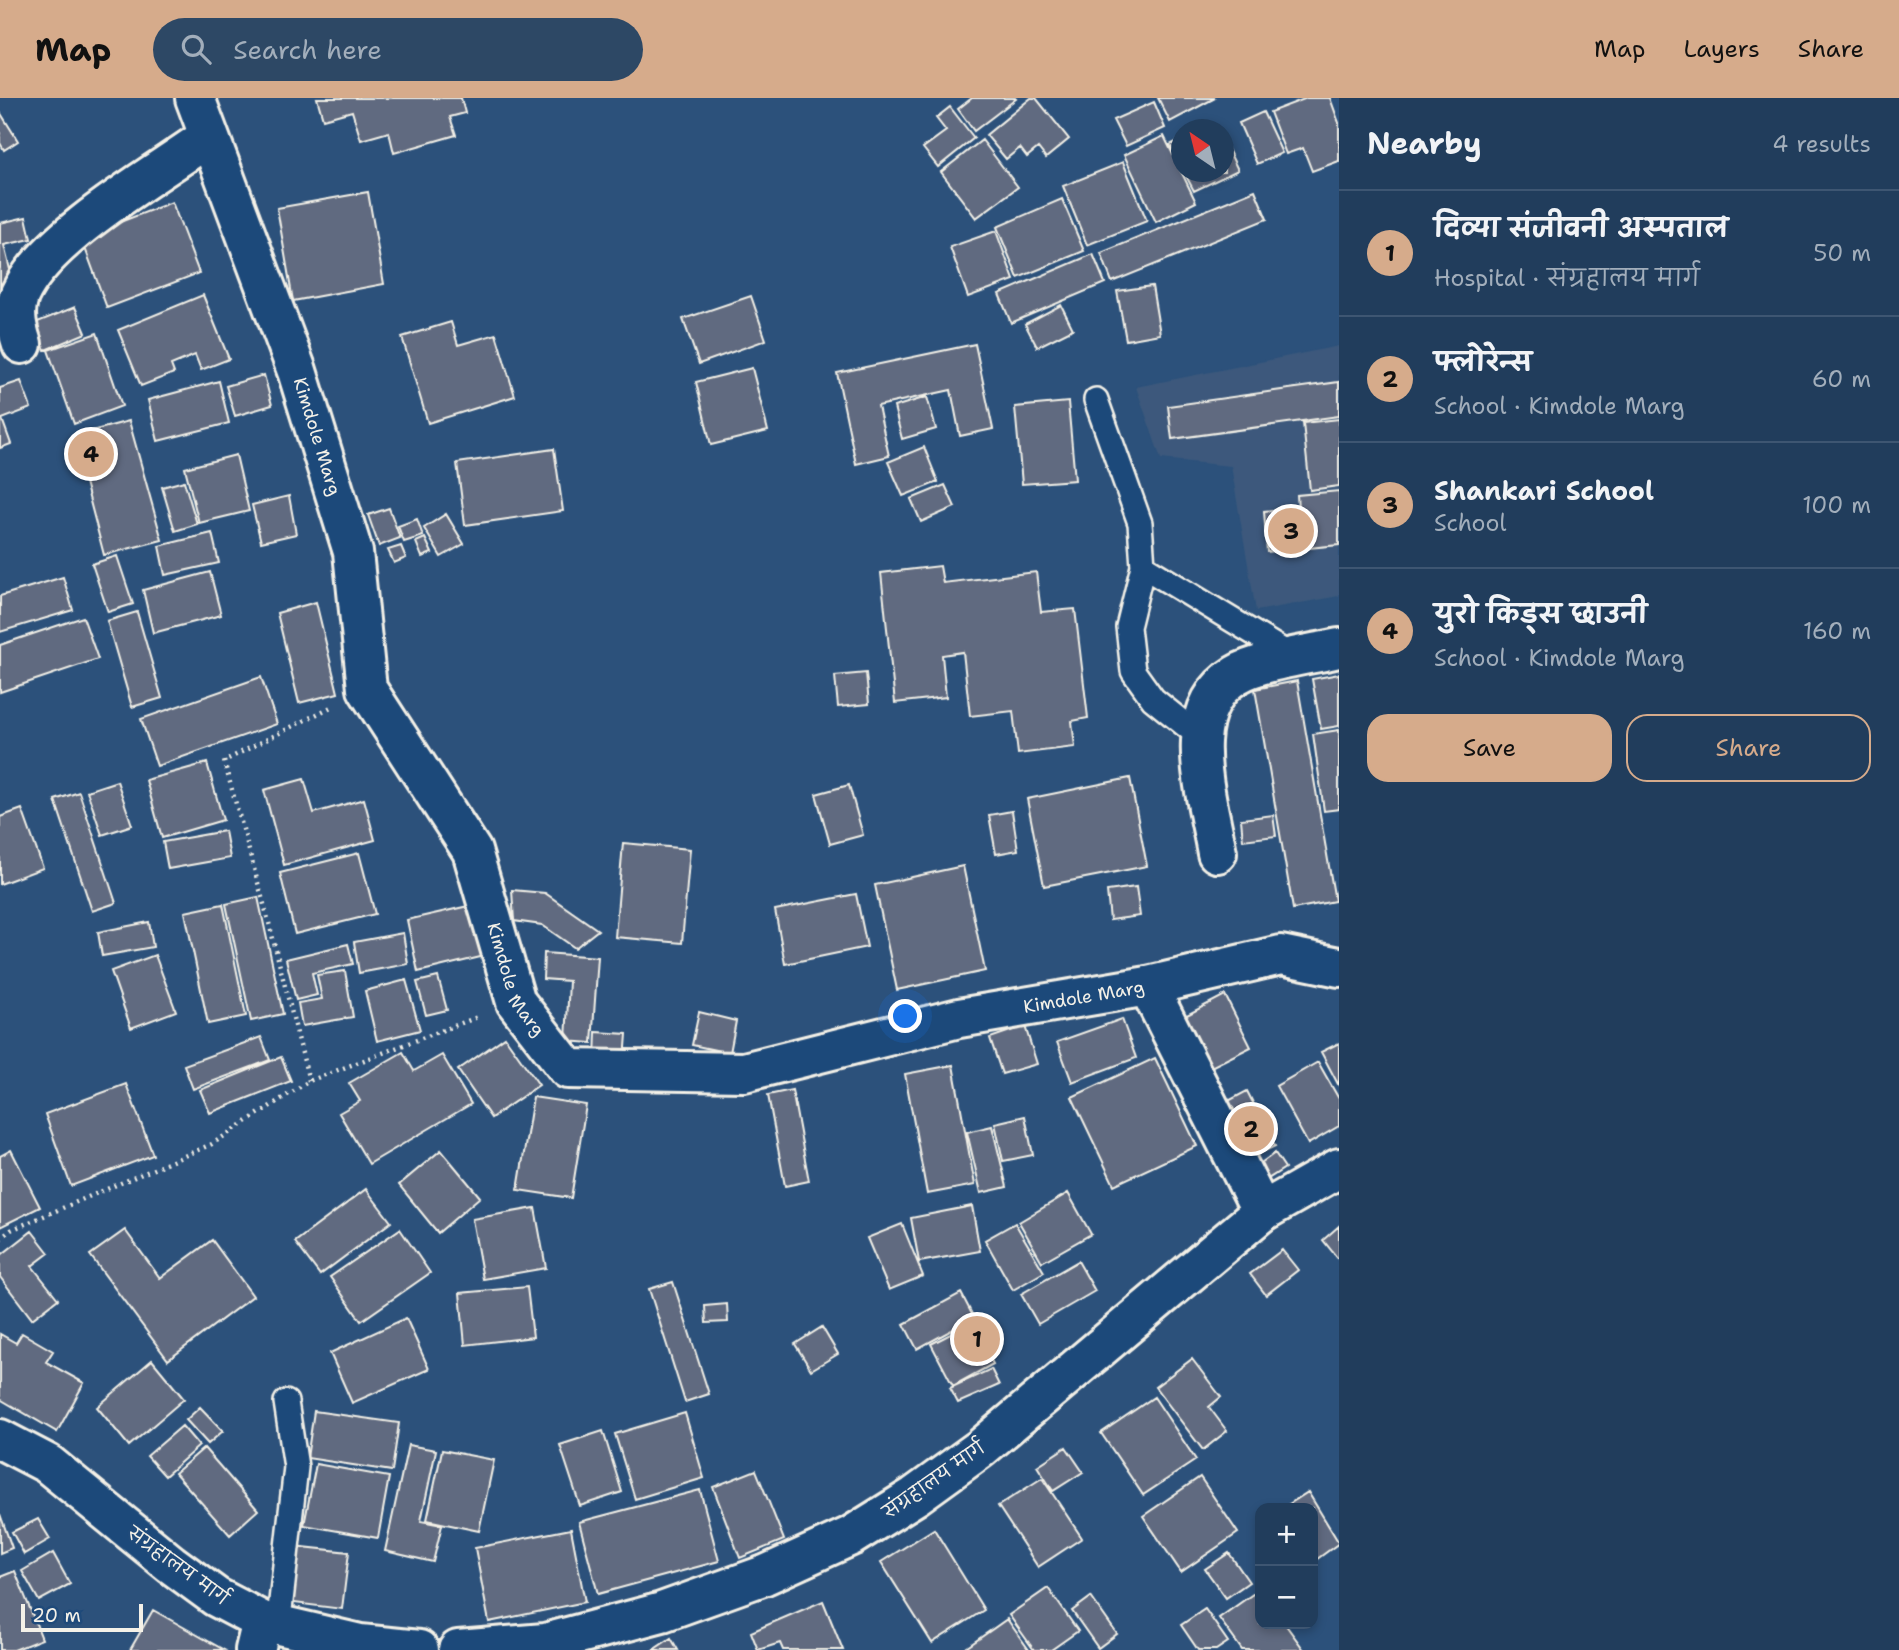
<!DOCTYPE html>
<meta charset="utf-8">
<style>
:root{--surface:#213d5c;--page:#2d4865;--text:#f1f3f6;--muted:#a2aebb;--line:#3e5672;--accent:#d6ab8b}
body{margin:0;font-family:"Shantell Sans","Playpen Sans Deva",sans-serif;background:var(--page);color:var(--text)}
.controls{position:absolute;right:21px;bottom:21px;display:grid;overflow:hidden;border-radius:14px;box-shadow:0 4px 10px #0003}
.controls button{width:63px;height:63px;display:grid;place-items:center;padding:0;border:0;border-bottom:2px solid var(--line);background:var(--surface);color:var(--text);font:35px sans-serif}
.compass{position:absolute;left:1171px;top:21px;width:63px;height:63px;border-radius:50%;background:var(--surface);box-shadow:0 4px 10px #0003;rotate:325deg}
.scale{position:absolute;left:21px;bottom:18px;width:122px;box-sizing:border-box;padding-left:7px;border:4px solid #f4f1e8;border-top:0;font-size:19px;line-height:24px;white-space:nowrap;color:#f4f1e8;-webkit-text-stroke:5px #1f4a7a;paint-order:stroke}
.you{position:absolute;left:906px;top:919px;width:24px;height:24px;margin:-18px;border:5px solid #fff;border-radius:50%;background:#1a73e8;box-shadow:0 0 0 10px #1a73e833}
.badge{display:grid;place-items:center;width:46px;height:46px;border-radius:50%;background:var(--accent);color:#111;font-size:23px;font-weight:700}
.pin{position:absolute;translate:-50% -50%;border:4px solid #fff;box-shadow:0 2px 7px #0006}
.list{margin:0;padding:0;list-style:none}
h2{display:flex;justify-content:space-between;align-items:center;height:91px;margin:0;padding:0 28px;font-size:30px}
h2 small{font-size:23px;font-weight:400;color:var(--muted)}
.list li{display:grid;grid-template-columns:46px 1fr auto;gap:21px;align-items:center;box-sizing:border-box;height:126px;padding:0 28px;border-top:2px solid var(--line)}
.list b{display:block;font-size:26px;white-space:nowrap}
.list p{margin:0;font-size:23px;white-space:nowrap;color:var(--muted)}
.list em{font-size:23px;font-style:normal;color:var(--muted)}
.actions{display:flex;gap:14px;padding:21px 28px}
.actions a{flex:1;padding:16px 0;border:2px solid var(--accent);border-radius:21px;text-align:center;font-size:24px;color:var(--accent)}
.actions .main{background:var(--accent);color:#111}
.icon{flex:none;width:38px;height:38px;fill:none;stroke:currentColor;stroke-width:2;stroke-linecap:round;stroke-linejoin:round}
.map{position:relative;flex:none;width:1339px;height:1552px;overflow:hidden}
header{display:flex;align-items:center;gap:42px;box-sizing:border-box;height:98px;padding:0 35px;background:var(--accent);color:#111}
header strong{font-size:33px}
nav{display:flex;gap:38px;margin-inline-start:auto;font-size:24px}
.search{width:490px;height:63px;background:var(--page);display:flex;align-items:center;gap:18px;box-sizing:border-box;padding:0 24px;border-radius:38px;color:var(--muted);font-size:26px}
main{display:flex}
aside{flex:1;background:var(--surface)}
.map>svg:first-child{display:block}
</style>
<header>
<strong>Map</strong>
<div class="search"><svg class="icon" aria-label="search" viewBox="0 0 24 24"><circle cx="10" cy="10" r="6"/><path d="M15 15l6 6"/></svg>Search here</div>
<nav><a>Map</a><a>Layers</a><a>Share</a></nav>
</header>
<main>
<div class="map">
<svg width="1339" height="1552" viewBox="0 0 1339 1552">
<rect width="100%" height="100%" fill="#2c517b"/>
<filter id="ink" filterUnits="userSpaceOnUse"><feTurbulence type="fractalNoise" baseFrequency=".0143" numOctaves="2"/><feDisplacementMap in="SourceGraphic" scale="14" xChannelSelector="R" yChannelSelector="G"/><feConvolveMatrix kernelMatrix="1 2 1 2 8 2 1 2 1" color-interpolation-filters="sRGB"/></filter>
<g filter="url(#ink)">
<path fill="#3c597c" d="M1339,248V498L1256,513L1231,368L1161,361L1136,289Z"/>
<path fill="#606b80" stroke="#f4f1e8" stroke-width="2" d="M317,0H461L465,15L450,19L456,37L394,55L389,34L361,42L352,13L323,21Z
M972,0H1015L1016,1L974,33L958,11Z
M1031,0H1036L1069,41L1046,60L1038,50L1027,59L1020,50L1006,61L986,37Z
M1158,0H1215L1170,24Z
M1307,0H1330L1339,25V63L1312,73L1303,50L1286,56L1270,14Z
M1154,4L1165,30L1126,48L1113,22Z
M950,9L974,40L938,69L923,50L946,33L936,20Z
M0,14L18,43L4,52L0,45Z
M1263,14L1282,55L1257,66L1239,25Z
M1164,38L1196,104L1156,124L1124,57Z
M1182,41V69L1170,47Z
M982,42L1018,89L976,120L941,74Z
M1224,43L1238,72L1194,93L1184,74H1224Z
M1123,64L1147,123L1087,147L1063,88Z
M1255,92L1267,121L1112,184L1101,155Z
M368,94L384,186L293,203L277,110Z
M1062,101L1084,153L1018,180L997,129Z
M172,104L199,175L107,210L81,139Z
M26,119L31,141L4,147L15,192L0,195V125Z
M996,133L1014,182L968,199L950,149Z
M1093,156L1105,185L1011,225L999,196Z
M1152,188L1160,236L1126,242L1117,193Z
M203,197L229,261L201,272L195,257L171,267L174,275L141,288L118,232Z
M751,198L766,242L699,266L683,221Z
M1061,207L1073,231L1037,249L1025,226Z
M75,209L86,235L45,252L35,225Z
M451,224L458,247L496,236L515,298L428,325L402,239Z
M97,235L122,308L74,326L48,252Z
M975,246L993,331L960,338L951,292L878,308L889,358L856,366L837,275Z
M752,270L768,333L711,347L696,284Z
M264,277L272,307L235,318L226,288Z
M21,283L31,310L2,321L11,346L0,350V290Z
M219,283L229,325L158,343L148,302Z
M1339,284V318L1172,341L1168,308Z
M927,299L936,331L902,341L894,309Z
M1068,304L1075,382L1022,386L1015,309Z
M1339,321V388L1310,392L1303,325Z
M129,323L162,442L104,457L73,338Z
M924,349L938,384L903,398L888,364Z
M554,351L563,413L465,427L457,365Z
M236,357L249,413L199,425L185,370Z
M184,383L197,426L175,433L162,389Z
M945,387L955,409L921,424L911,401Z
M1339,393V447L1267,454L1264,413L1298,410L1297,397Z
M289,398L296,436L261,444L252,407Z
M389,410L400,440L379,448L368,417Z
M446,416L464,446L441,459L424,430Z
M417,421L423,438L404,444L398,428Z
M212,435L219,465L165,477L159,448Z
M425,440L432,455L422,459L416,444Z
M401,448L406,460L394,465L388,452Z
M117,458L133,506L108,514L92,466Z
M940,468L943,485L1036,474L1041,514L1075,511L1088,620L1072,623L1075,649L1018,656L1013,613L970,618L963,554L942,557L946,599L895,605L881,475Z
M210,474L221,517L153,535L143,492Z
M63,479L73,512L0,534V498Z
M316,504L338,595L299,605L277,515Z
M137,514L162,600L132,609L107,523Z
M83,519L98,561L0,594V547Z
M866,575L869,606L838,609L835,578Z
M1339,576V628L1321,631L1312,581Z
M261,579L277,626L157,668L141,621Z
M1297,583L1335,803L1293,811L1255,591Z
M1339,632V711L1324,713L1313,636Z
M207,665L223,722L162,740L146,682Z
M1130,680L1147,768L1044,788L1027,701Z
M304,681L314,715L364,701L375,742L284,767L264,692Z
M117,683L132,727L102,737L87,693Z
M849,687L863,737L830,746L816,696Z
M79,694L116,805L92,813L55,702Z
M22,711L43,770L0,786V719Z
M1012,713L1018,752L996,756L989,717Z
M1273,717L1276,738L1243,742L1241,721Z
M225,733L230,760L168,771L163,744Z
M623,745L690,751L682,845L615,839Z
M359,755L375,816L295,836L280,775Z
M963,768L985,873L897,892L875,787Z
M1136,789L1140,818L1110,822L1107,793Z
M512,792L545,795L598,832L575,850L542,827L514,823Z
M856,796L867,849L785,866L775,812Z
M258,799L283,916L251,923L226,806Z
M223,806L246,918L208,926L185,814Z
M477,806L489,857L418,874L407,822Z
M149,824L153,849L102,858L98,834Z
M403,835L408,866L359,875L354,844Z
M348,846L353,866L312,875L317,897L296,902L286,861Z
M544,855L598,859L592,945L566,943L569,883L543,881Z
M155,857L176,913L131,930L111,873Z
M345,873L353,919L302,928L298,905L322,901L317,877Z
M438,879L447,912L426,917L417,884Z
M406,882L420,932L377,943L365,893Z
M1225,897L1251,949L1209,970L1183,919Z
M699,914L736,923L730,955L692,947Z
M1122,921L1136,960L1072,984L1057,944Z
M1025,928L1037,966L1002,976L990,940Z
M596,934L627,936L625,963L595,961Z
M261,939L270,962L193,991L184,967Z
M505,939L539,987L491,1020L458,972Z
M1339,945V988L1321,954Z
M403,954L414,973L442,957L471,1006L369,1066L339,1015L360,1003L349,985Z
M281,959L291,983L210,1015L200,992Z
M1155,960L1197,1048L1114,1087L1072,999Z
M1318,964L1339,1001V1028L1308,1046L1276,988Z
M953,967L975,1087L927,1096L905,976Z
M126,986L153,1057L71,1088L45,1016Z
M792,992L809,1083L785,1088L768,997Z
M1247,993L1275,1048L1247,1062L1219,1008Z
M533,999L586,1007L571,1100L518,1092Z
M1025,1018L1033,1057L1003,1063L995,1025Z
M992,1028L1007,1089L981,1095L967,1034Z
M11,1052L40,1109L0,1129V1058Z
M441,1052L480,1099L438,1135L399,1087Z
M1275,1055L1285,1070L1260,1086L1251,1072Z
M366,1091L391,1124L320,1177L295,1144Z
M1068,1095L1091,1136L1042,1164L1019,1124Z
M972,1108L980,1153L919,1164L911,1120Z
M535,1110L546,1170L483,1181L472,1121Z
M1015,1125L1044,1174L1013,1192L985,1142Z
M902,1126L923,1178L889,1192L867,1140Z
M1339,1128V1162L1323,1142Z
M400,1131L430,1175L361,1223L330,1179Z
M125,1132L160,1180L212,1142L253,1198L168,1262L90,1157Z
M32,1133L49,1155L32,1168L58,1201L32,1221L0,1179V1158Z
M1282,1152L1298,1172L1266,1197L1250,1176Z
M1078,1163L1095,1193L1038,1226L1021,1196Z
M673,1184L709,1296L685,1304L649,1191Z
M527,1189L533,1239L465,1247L460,1195Z
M961,1195L974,1220L917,1251L904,1226Z
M727,1206L728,1224L706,1225L705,1208Z
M406,1220L429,1271L352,1305L330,1255Z
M972,1225L993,1266L953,1288L931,1246Z
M822,1229L838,1256L811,1272L795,1246Z
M22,1235L53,1253L46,1264L84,1285L57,1334L0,1301V1236L16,1245Z
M1192,1261L1221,1299L1209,1309L1227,1333L1203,1352L1155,1289Z
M152,1262L184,1301L129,1348L97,1309Z
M991,1271L999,1287L958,1305L950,1290Z
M1154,1299L1196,1362L1143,1397L1101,1335Z
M200,1309L223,1333L208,1346L186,1322Z
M314,1313L399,1325L392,1373L307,1360Z
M685,1315L704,1380L635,1401L615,1336Z
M182,1328L199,1348L165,1378L147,1358Z
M603,1333L622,1394L580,1408L560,1347Z
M408,1347L436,1352L421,1423L442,1427L433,1464L385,1453Z
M1066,1349L1083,1374L1053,1393L1037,1368Z
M204,1350L258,1412L230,1437L175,1375Z
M442,1352L494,1362L479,1433L427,1422Z
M316,1366L389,1379L378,1440L304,1427Z
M756,1372L784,1442L740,1460L713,1389Z
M1200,1379L1238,1435L1181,1474L1143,1418Z
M1042,1380L1082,1440L1038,1469L998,1408Z
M700,1392L719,1463L598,1496L579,1424Z
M1308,1394L1339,1445L1313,1464V1410H1283Z
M0,1416L12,1450L0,1455Z
M38,1421L50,1441L24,1456L12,1434Z
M571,1431L585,1504L489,1524L475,1450Z
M934,1431L984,1512L932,1545L881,1464Z
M293,1448L349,1454L342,1511L286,1504Z
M53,1455L70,1486L39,1503L22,1473Z
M1229,1455L1249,1484L1226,1500L1205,1471Z
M15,1473L42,1541L14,1552H0V1479Z
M1048,1490L1078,1533L1051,1552H1034L1009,1517Z
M1260,1491V1526H1285L1304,1552H1242L1219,1520Z
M1091,1499L1117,1536L1098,1550L1072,1513Z
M823,1503L843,1552H783L780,1545L758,1552L751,1534Z
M1205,1511L1228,1544L1216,1552H1198L1181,1527Z
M153,1512L224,1552H130Z
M1007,1521L1029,1552H963Z
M671,1540L678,1552H653Z"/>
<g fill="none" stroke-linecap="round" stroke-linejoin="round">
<defs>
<path id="lane" d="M1096,302L1140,425L1143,468L1128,529L1133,573L1153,601L1199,638
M1143,468L1293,559
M278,1530L296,1369L286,1304"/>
<g id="street">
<path id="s1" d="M195,0L297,273L353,454L367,591L472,753L516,904L568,971L744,974L959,920L1148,888L1262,1114"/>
<path d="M22,246C16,228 12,208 23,190C53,135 155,77 208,39"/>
<path d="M1217,755C1208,700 1177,613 1236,577C1259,563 1312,556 1339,550"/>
<path d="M1148,888L1281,857L1339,869"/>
<path d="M255,1552L262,1523"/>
</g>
<path id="secondary" d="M0,1341L48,1366L171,1466L216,1499L262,1523L360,1546L419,1552
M458,1552L545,1545L662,1514L765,1477L851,1438L915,1398L980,1351L1262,1114L1339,1070"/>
</defs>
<use href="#lane" stroke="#f4f1e8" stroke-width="28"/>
<use href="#street" stroke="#f4f1e8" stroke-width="44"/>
<use href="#secondary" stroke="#f4f1e8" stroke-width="44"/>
<path stroke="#f4f1e8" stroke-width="4.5" stroke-dasharray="2 5" stroke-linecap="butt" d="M309,983L267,817L224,663L331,609
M0,1141L11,1132L212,1046L309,983L480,918"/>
<use href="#lane" stroke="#1f4a7a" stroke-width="23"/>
<use href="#street" stroke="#1f4a7a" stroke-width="38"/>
<use href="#secondary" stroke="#1f4a7a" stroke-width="38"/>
</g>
</g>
<g text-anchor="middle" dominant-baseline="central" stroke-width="5" stroke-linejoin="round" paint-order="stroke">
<g font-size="18" fill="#f4f1e8" stroke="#1f4a7a">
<text stroke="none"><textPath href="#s1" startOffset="360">Kimdole Marg</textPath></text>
<text stroke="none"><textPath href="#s1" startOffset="948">Kimdole Marg</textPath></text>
<text stroke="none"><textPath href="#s1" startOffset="1578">Kimdole Marg</textPath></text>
<text transform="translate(934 1382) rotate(-35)">संग्रहालय मार्ग</text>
<text transform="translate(178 1468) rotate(36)">संग्रहालय मार्ग</text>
</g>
</g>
</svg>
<div class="controls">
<button>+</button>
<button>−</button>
</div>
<svg class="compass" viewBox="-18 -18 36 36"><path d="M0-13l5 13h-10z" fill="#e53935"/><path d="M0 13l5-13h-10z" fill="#a2aebb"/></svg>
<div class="scale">20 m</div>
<div class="you"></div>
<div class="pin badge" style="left:977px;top:1241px">1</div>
<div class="pin badge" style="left:1251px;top:1031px">2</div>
<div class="pin badge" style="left:1291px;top:433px">3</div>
<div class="pin badge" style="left:91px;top:356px">4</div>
</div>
<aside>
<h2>Nearby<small>4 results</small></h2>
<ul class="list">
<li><span class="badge">1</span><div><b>दिव्या संजीवनी अस्पताल</b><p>Hospital · संग्रहालय मार्ग</p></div><em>50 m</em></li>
<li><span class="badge">2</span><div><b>फ्लोरेन्स</b><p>School · Kimdole Marg</p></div><em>60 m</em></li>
<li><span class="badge">3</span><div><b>Shankari School</b><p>School</p></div><em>100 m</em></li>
<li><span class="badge">4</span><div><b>युरो किड्स छाउनी</b><p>School · Kimdole Marg</p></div><em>160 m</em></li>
</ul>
<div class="actions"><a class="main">Save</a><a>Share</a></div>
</aside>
</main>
